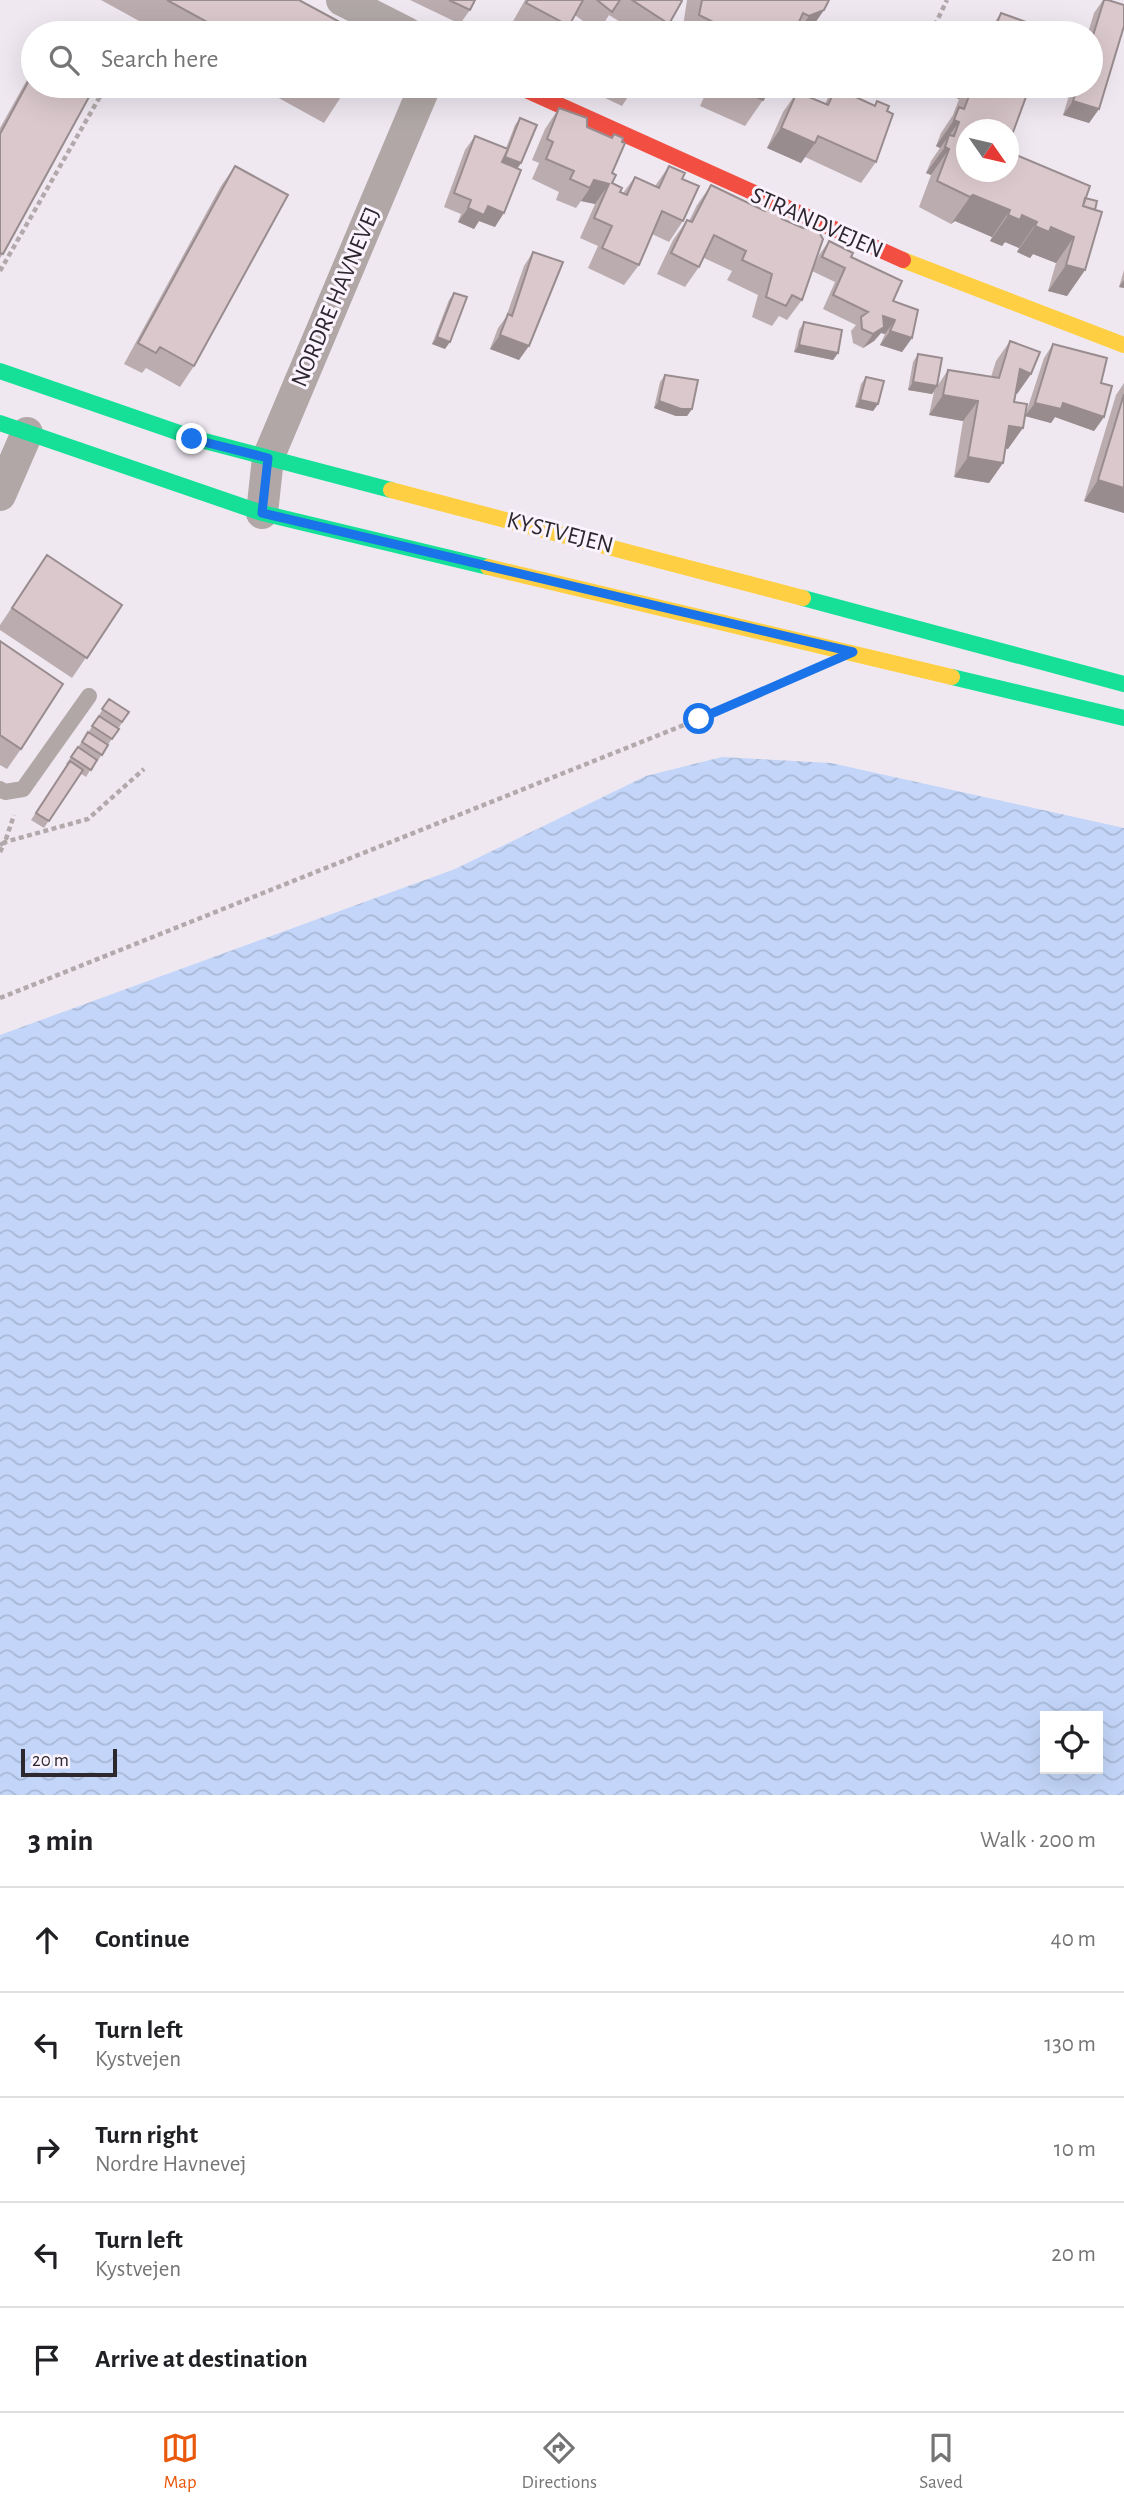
<!DOCTYPE html>
<meta charset="utf-8">
<style>
:root{--surface:#fff;--page:#f6f6f6;--text:#202124;--muted:#757577;--line:#e0e0e0;--accent:#ea580c}
body{margin:0;font-family:"Alegreya Sans",sans-serif;background:var(--page);color:var(--text)}
.controls{position:absolute;right:21px;bottom:21px;display:grid;overflow:hidden;border-radius:0px;box-shadow:0 7px 28px #0002}
.controls button{width:63px;height:63px;display:grid;place-items:center;padding:0;border:0;border-bottom:2px solid var(--line);background:var(--surface);color:var(--text);font:35px sans-serif}
.compass{position:absolute;left:956px;top:119px;width:63px;height:63px;border-radius:50%;background:var(--surface);box-shadow:0 7px 28px #0002;rotate:124deg}
.scale{position:absolute;left:21px;bottom:18px;width:96px;box-sizing:border-box;padding-left:7px;border:4px solid #2c282e;border-top:0;font-size:19px;line-height:24px;white-space:nowrap;color:#2c282e;-webkit-text-stroke:5px #fbf3fd;paint-order:stroke}
.stop{position:absolute;width:21px;height:21px;margin:-16px;border:5px solid #1a73e8;border-radius:50%;background:#fff}
.stop.end{background:#1a73e8;border-color:#fff;box-shadow:0 2px 7px #0008}
.list{margin:0;padding:0;list-style:none}
h2{display:flex;justify-content:space-between;align-items:center;height:91px;margin:0;padding:0 28px;font-size:30px}
h2 small{font-size:23px;font-weight:400;color:var(--muted)}
.list li{display:grid;grid-template-columns:46px 1fr auto;gap:21px;align-items:center;box-sizing:border-box;height:105px;padding:0 28px;border-top:2px solid var(--line)}
.list b{display:block;font-size:26px;white-space:nowrap}
.list p{margin:0;font-size:23px;white-space:nowrap;color:var(--muted)}
.list em{font-size:23px;font-style:normal;color:var(--muted)}
.icon{flex:none;width:38px;height:38px;fill:none;stroke:currentColor;stroke-width:2;stroke-linecap:round;stroke-linejoin:round}
.map{position:relative;flex:none;width:1124px;height:1795px;overflow:hidden}
.search{position:absolute;background:var(--surface);box-shadow:0 7px 28px #0002;left:21px;right:21px;top:21px;height:77px;display:flex;align-items:center;gap:18px;box-sizing:border-box;padding:0 24px;border-radius:38px;color:var(--muted);font-size:26px}
.sheet{height:616px;background:var(--surface)}
nav{display:flex;justify-content:space-around;align-items:center;box-sizing:border-box;height:98px;border-top:2px solid var(--line);background:var(--surface);font-size:19px;color:var(--muted)}
nav a{display:grid;justify-items:center;gap:4px}
nav .on{color:var(--accent)}
.map>svg:first-child{display:block}
</style>
<div class="map">
<svg width="1124" height="1795" viewBox="0 0 1124 1795">
<defs>
<pattern id="water-waves" width="16" height="10" patternUnits="userSpaceOnUse" patternTransform="scale(1.75)"><rect width="16" height="10" fill="#c3d6f9"/><path d="M0 5q4-4 8 0t8 0" fill="none" stroke="#a8b8d6"/></pattern>
</defs>
<rect width="100%" height="100%" fill="#efe8f1"/>
<path fill="url(#water-waves)" fill-rule="evenodd" d="M722,757L831,763L1124,828V1795H0V1035L455,869L646,776ZM1045,1716H1098V1769H1045Z"/>
<g fill="none" stroke-linecap="round" stroke-linejoin="round">
<path stroke="#b1a9ab" stroke-width="4.5" stroke-dasharray="5 3.5" stroke-linecap="butt" d="M931,33L947,0
M0,271L106,86
M0,845L5,842L14,815
M0,852L5,842L88,819L144,769
M0,998L699,719L797,676"/>
<path stroke="#b1a7a7" stroke-width="16" d="M0,789L5,792L23,789L89,696"/>
<path stroke="#b1a7a7" stroke-width="32" d="M342,0L407,33
M0,495L27,433
M262,513L268,458L425,86"/>
<path stroke="#16e098" stroke-width="16" d="M0,371L197,439L391,490
M0,423L262,513L488,567
M803,598L1124,684
M952,677L1124,718"/>
<path stroke="#ffcf43" stroke-width="16" d="M903,260L1124,345
M391,490L803,598
M488,567L952,677"/>
<path stroke="#f24e42" stroke-width="16" d="M517,86L903,260"/>
</g>
<path fill="#bbacaf" d="M101,0H299L360,33H161Z
M410,0H475L470,10L460,24Z
M525,0H681L669,24L663,33H638L609,15L604,23L624,33H594L596,31L575,15L564,33H530L512,23Z
M687,0H829L824,10L808,33H682Z
M1103,0L1099,109L1089,123L1063,115L1072,86H1091V33H1088L1094,13Z
M1001,13L1050,33H987Z
M33,69V86L3,254L0,258V128Z
M257,86H348L324,123Z
M580,86H635L622,106Z
M709,86H770L763,100L745,126L700,106Z
M833,86H851L852,95L875,105L877,101L887,111L876,162L861,183L805,157L801,163L767,148L783,112L797,92L825,104Z
M958,86H1030L967,130L1085,198L1095,210L1085,270L1067,296L1048,291L1056,263L1033,254L1030,258L1017,252L1019,248L1005,242L1002,246L990,241L992,237L955,221L951,224L919,207L931,175L926,173L931,161L940,148L936,146L941,133L953,115L959,99L954,97Z
M559,108L587,127L611,138L614,134L612,183L620,192L623,193L635,177L655,186L669,166L682,179L683,221L669,242L652,234L639,265L624,285L588,268L598,246L580,238L595,204L581,201L576,208L556,200L559,192L532,179L539,163L532,160L545,129Z
M520,118L521,163L517,168L495,227L479,221L474,229L458,222L461,214L444,207L465,150L475,136L506,148L515,125Z
M235,166L194,366L180,387L146,368L142,373L124,364L221,186Z
M711,185L764,211L767,207L782,219L802,300L787,320L779,316L772,326L752,317L758,295L727,280L732,271L704,258L699,267L685,287L657,274L673,240L687,220L689,221L697,205Z
M829,241L851,257L893,301L912,338L902,352L880,345L885,334L881,333L874,341L863,348L853,343L851,331L856,325L823,309L835,282L812,271L819,255Z
M533,252L519,360L490,349L498,328L506,317L524,266Z
M1124,270V288L1119,287Z
M454,293L445,349L432,344L449,300Z
M804,322L838,353L833,360L794,352L799,330Z
M1010,341L1031,374L1017,394L1016,393L1008,449L1006,448L1003,463L989,483L954,477L963,421L929,415L934,392L932,394L908,390L913,362L918,354L938,385L948,370L991,377L996,361Z
M1053,344L1101,383L1104,417L1094,431L1055,417L1051,423L1025,416L1044,358Z
M665,375L692,409L687,416H676L654,408L660,382Z
M866,377L878,404L873,411L855,407L861,384Z
M1124,383V513L1084,501L1116,395Z
M47,555L122,605L72,678L0,630V625Z
M0,641L21,749L7,769L0,765Z
M109,699L129,712L97,762H95L86,777L80,773L44,828L31,820L67,765L66,764L88,733Z"/>
<path fill="#998c8f" d="M824,10L808,33H797L809,16Z
M962,86H969L959,99L954,97Z
M1073,101L1099,109L1089,123L1063,115Z
M954,120L959,122L940,148L936,146Z
M781,128L815,143L801,163L767,148Z
M945,147L949,149L931,175L926,173Z
M505,157L521,163L516,171L500,164Z
M594,180L609,184L595,204L581,201L590,188Z
M973,195L1010,210L992,237L955,221L951,224L970,197Z
M488,206L504,213L495,227L479,221L474,229L458,222L468,208Z
M1008,215H1022L1037,222L1019,248L1005,242L1002,246L990,241Z
M1035,226L1051,227L1074,237L1056,263L1033,254L1030,258L1017,252Z
M1066,265L1085,270L1067,296L1048,291Z
M1124,280V288L1119,287Z
M883,316L895,320L885,334L881,333L874,341L863,348L873,334Z
M890,331L912,338L902,352L880,345Z
M500,335L529,346L519,360L490,349Z
M437,337L450,342L445,349L432,344Z
M799,345L838,353L833,360L794,352Z
M1020,369L1031,374L1017,394L1006,389Z
M913,382L937,386L932,394L908,390Z
M943,395L978,401L963,421L929,415Z
M860,400L878,404L873,411L855,407Z
M659,401L692,409L687,416H676L654,408Z
M1035,403H1063L1104,417L1094,431L1055,417L1051,423L1025,416Z
M1009,426L1023,428L1008,449L995,446Z
M968,457L1003,463L989,483L954,477Z
M1098,480L1124,488V513L1084,501Z"/>
<path fill="#dac8cc" stroke="#998c8f" stroke-width="2" d="M167,0H299L360,33H227Z
M449,0H475L470,10Z
M528,0H583L569,26L526,3Z
M597,0H620L612,12Z
M632,0H681L682,1L669,24Z
M702,0H829L824,10L809,16L803,13L794,33H716L719,25L699,15Z
M1104,0H1108L1124,5V26L1099,109L1073,101L1078,86H1091V42Z
M1001,13L1051,31L1050,33H993Z
M602,22L624,33H597Z
M33,73V86H95L3,254L0,253V134Z
M323,86H348L342,96Z
M619,86H635L632,92Z
M732,86H770L763,100Z
M835,86H851L856,88L852,95L836,88L831,94Z
M973,86H1030L1009,143V130H967V172H1009V152L1090,186L1083,206L1102,212L1085,270L1066,265L1074,237L1051,227L1049,232L1035,226L1037,222L1022,215L1020,220L1008,215L1010,210L973,195L970,197L937,181L949,149L945,147L949,135L954,136L959,122L954,120L959,107L964,109Z
M836,88L875,106L877,101L889,106L887,111L893,114L876,162L818,136L815,143L781,128L797,92L828,105Z
M559,108L587,118V127L612,138L614,134L623,138L622,142L625,143L612,173L616,175L612,183L622,188L620,192L627,195L635,177L659,188L669,166L685,173L682,179L699,186L683,221L662,211L639,265L602,248L612,226L594,218L609,184L594,180L590,188L570,179L574,171L546,159L553,142L547,139Z
M520,118L537,125L521,163L505,157Z
M475,136L508,149L502,162L521,170L504,213L488,206L484,215L468,208L471,200L454,193Z
M235,166L288,195L194,366L160,347L156,353L138,343Z
M711,185L765,211L767,207L783,215L782,219L803,228L817,229L823,239L802,300L792,295L786,306L766,297L772,274L742,260L746,251L714,235L699,267L671,253L687,220L692,222Z
M1085,198L1097,201L1095,210L1083,206Z
M829,241L853,253L851,257L902,281L893,301L918,310L912,338L890,331L895,320L883,316L884,327L873,334L862,329L861,317L868,312L833,295L845,268L822,257Z
M533,252L563,262L529,346L500,335L508,314L512,316Z
M454,293L467,297L450,342L437,337Z
M804,322L842,330L838,353L799,345Z
M1010,341L1040,352L1031,374L1020,369L1014,402L1027,404L1023,428L1009,426L1003,463L968,457L978,401L943,395L948,370L999,378Z
M1053,344L1107,358L1101,383L1112,386L1104,417L1063,403L1061,409L1035,403Z
M918,354L942,358L937,386L913,382Z
M665,375L698,380L692,409H681L659,401Z
M866,377L884,381L878,404L860,400Z
M1124,394V488L1098,480Z
M47,555L122,605L87,658L12,608Z
M0,641L63,684L21,749L0,735Z
M109,699L129,712L122,722L102,709Z
M99,716L119,729L112,739L92,726Z
M88,732L108,745L102,755L82,742Z
M78,747L97,760L91,770L71,757Z
M70,761L83,770L49,821L36,813Z"/>
<g fill="none" stroke-linecap="round" stroke-linejoin="round">
<path stroke="#1a73e8" stroke-width="9" d="M192,439L268,458L262,513L853,652L699,719"/>
</g>
<g text-anchor="middle" dominant-baseline="central" stroke-width="6" stroke-linejoin="round" paint-order="stroke">
<g font-size="24" fill="#2c282e" stroke="#fbf3fd">
<text transform="translate(817 223) rotate(24)">STRANDVEJEN</text>
<text transform="translate(336 297) rotate(-67)">NORDRE HAVNEVEJ</text>
<text transform="translate(560 533) rotate(14)">KYSTVEJEN</text>
</g>
</g>
</svg>
<div class="controls">
<button><svg class="icon" aria-label="locate" viewBox="0 0 24 24"><circle cx="12" cy="12" r="6"/><path d="M12 2v4M12 18v4M2 12h4M18 12h4"/></svg></button>
</div>
<svg class="compass" viewBox="-18 -18 36 36"><path d="M0-13l5 13h-10z" fill="#e53935"/><path d="M0 13l5-13h-10z" fill="#757577"/></svg>
<div class="scale">20 m</div>
<div class="stop" style="left:699px;top:719px"></div>
<div class="stop end" style="left:192px;top:439px"></div>
<div class="search"><svg class="icon" aria-label="search" viewBox="0 0 24 24"><circle cx="10" cy="10" r="6"/><path d="M15 15l6 6"/></svg>Search here</div>
</div>
<section class="sheet">
<h2>3 min<small>Walk · 200 m</small></h2>
<ul class="list">
<li><svg class="icon" aria-label="ahead" viewBox="0 0 24 24"><path d="M12 20V5M6 11l6-6 6 6"/></svg><div><b>Continue</b></div><em>40 m</em></li>
<li><svg class="icon" aria-label="left" viewBox="0 0 24 24"><path d="M17 20v-9H6M10 6l-5 5 5 5"/></svg><div><b>Turn left</b><p>Kystvejen</p></div><em>130 m</em></li>
<li><svg class="icon" aria-label="right" viewBox="0 0 24 24"><path d="M7 20v-9h11M14 6l5 5-5 5"/></svg><div><b>Turn right</b><p>Nordre Havnevej</p></div><em>10 m</em></li>
<li><svg class="icon" aria-label="left" viewBox="0 0 24 24"><path d="M17 20v-9H6M10 6l-5 5 5 5"/></svg><div><b>Turn left</b><p>Kystvejen</p></div><em>20 m</em></li>
<li><svg class="icon" aria-label="arrive" viewBox="0 0 24 24"><path d="M6 21V4h12l-3 4 3 4H6"/></svg><div><b>Arrive at destination</b></div></li>
</ul>
</section>
<nav>
<a class="on"><svg class="icon" aria-label="map" viewBox="0 0 24 24"><path d="M3 6l6-2 6 2 6-2v14l-6 2-6-2-6 2zM9 4v14M15 6v14"/></svg>Map</a>
<a><svg class="icon" aria-label="directions" viewBox="0 0 24 24"><path d="M12 3l9 9-9 9-9-9zM9 14v-3h6M13 9l2 2-2 2"/></svg>Directions</a>
<a><svg class="icon" aria-label="saved" viewBox="0 0 24 24"><path d="M7 4h10v16l-5-4-5 4z"/></svg>Saved</a>
</nav>
